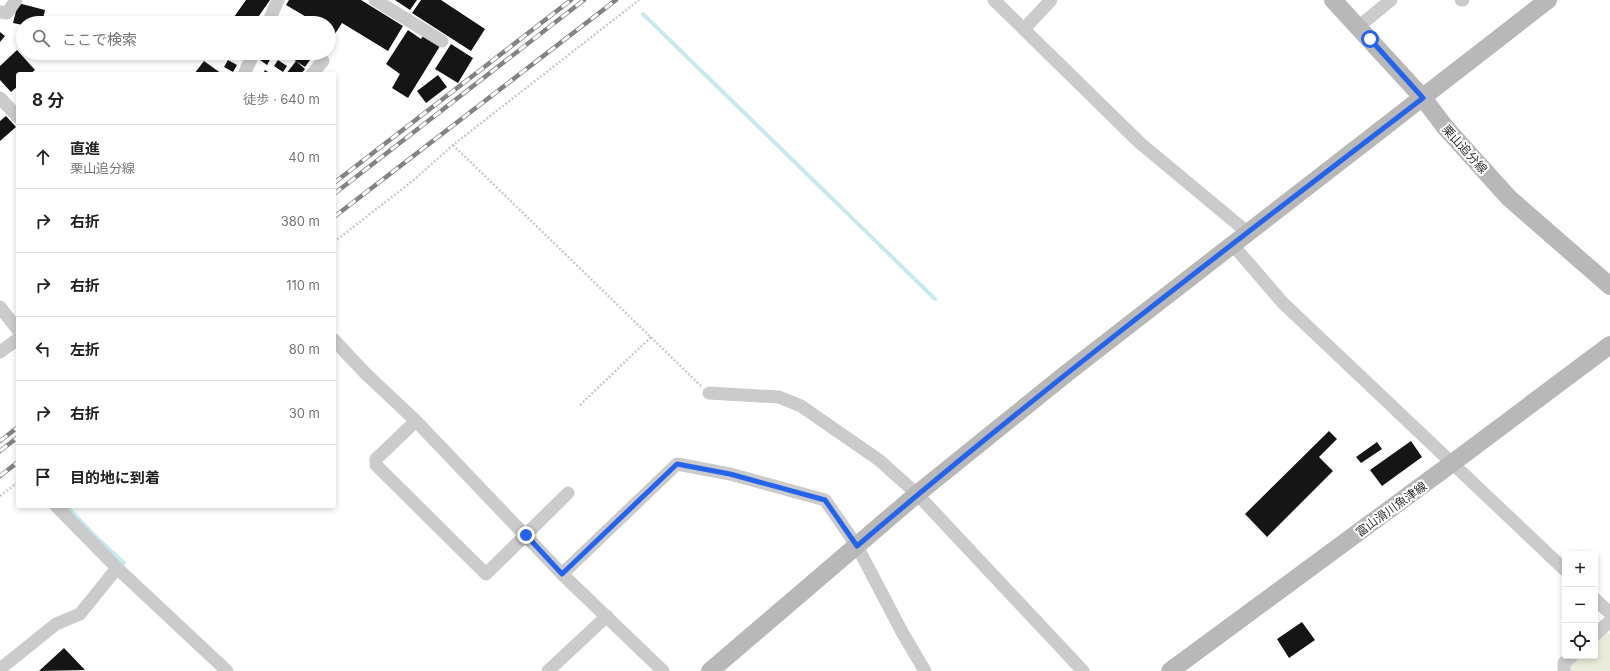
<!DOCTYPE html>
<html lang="ja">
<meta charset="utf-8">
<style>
:root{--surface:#fff;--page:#f2f2f2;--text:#222;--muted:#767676;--line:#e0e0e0}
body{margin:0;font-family:Inter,"Noto Sans JP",sans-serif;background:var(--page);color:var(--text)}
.controls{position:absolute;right:12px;bottom:12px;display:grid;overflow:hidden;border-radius:4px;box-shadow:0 2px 6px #0003}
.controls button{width:36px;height:36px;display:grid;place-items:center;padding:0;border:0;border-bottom:1px solid var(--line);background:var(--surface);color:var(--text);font:20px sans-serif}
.stop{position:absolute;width:12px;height:12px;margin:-9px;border:3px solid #2563eb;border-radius:50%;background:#fff}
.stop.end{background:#2563eb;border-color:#fff;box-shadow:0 1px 4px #0008}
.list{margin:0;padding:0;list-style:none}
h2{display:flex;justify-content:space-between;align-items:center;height:52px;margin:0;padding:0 16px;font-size:17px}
h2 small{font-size:13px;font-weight:400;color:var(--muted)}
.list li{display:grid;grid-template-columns:26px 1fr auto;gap:12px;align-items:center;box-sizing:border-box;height:64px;padding:0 16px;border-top:1px solid var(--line)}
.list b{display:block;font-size:15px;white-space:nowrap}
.list p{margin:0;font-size:13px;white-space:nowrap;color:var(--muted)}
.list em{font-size:13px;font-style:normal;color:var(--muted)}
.icon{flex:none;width:22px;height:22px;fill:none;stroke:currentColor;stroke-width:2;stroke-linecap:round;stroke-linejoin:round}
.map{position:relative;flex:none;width:1610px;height:671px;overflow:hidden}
.search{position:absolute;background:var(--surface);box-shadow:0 2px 6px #0003;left:16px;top:16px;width:320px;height:44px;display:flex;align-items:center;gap:10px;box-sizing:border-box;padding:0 14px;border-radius:22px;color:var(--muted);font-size:15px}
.panel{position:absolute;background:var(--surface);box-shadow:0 2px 6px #0003;left:16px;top:72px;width:320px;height:436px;border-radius:4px}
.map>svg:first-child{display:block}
</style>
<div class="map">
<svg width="1610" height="671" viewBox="0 0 1610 671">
<rect width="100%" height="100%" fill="#fff"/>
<path fill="#eaecdb" d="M1608,632L1610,635V671H1567C1571,656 1581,656 1595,656V643Z"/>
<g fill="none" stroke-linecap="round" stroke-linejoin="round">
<path stroke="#c7eaec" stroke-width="4" d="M643,14L935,299
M66,506L96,537L124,563"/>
</g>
<path fill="#151515" d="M246,0H270L254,23H242L234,17Z
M289,0H361L403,26L388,51L342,23L331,40L329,38V23H305L308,18L286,5Z
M395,0H417L410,10Z
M421,0H441L485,29L471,51L412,13Z
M18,3L45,10L42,23H23V25L13,23Z
M408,30L421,39L423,36L440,46L408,98L392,88L400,74L386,64Z
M0,32L5,36L0,42Z
M451,44L473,58L458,83L435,69Z
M17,50L35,70L30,74H18V86L11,92L0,80V66Z
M228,53H246L242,60Z
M283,53H315L305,67L296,61L305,69L301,74H286L296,61Z
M265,54L271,58L267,65L260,60Z
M228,60L237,65L233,72L224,67Z
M278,60L287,66L283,72L274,66Z
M204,61L222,74H194Z
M265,70L271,74H263Z
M438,75L447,87L426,103L417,91Z
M6,116L16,127L0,141V121Z
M1329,431L1337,439L1319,457L1333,471L1267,537L1245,514Z
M1411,441L1422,457L1382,486L1370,470Z
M1377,442L1382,449L1361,463L1356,457Z
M1302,622L1315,640L1289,658L1277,639Z
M64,648L85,670L39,671Z"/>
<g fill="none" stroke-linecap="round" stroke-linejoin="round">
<path stroke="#cbcbcb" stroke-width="2.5" stroke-dasharray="2 2" stroke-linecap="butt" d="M453,145L701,386
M334,242L415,179L453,145L639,0
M580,405L651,337
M0,496L18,482"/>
<path stroke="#cbcbcb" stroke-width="13" d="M375,0L442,41
M994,0L1140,143L1247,232
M1461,0H1463
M0,12L7,13L16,0
M268,23L278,0
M1358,27L1391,0
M1024,29L1051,0
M244,74L254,53
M312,74L323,61
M0,98L18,117
M1232,244L1283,303L1565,570
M0,307L18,330
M334,340L365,373L416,421L562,574L663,671
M0,352L18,339
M709,393L779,397L801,406L879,460L917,494L1083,671
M416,421L376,459V465L486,574L568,493
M56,506L117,568L227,671
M562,574L677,464L730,474L825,500L857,546L902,632L925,671
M1595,599L1610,613
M1595,635L1610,621
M0,669L56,624L80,614L117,568
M548,671L607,616
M1564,671V663L1572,656"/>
<path stroke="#b8b8b8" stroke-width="18" d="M1333,0L1423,98L1445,127L1509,198L1610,286
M710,671L917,494L1067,373L1548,0
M1170,671L1451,464L1610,345"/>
<defs>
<path id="rail" d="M334,183L571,0
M334,194L584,0
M334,217L616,0
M0,441L18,427
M0,451L18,437
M0,476L18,462"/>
</defs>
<use href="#rail" stroke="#838383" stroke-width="4.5"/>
<use href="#rail" stroke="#fff" stroke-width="3" stroke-dasharray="9" stroke-linecap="butt"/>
</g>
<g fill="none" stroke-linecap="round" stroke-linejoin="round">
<path stroke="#2563eb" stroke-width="5" d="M526,535L562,574L677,464L730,474L825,500L857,546C1040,390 1232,244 1423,98L1370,39"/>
</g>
<g text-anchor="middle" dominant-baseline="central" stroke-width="4" stroke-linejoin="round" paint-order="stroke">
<g font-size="12" fill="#2e2e2e" stroke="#fff">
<text transform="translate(1465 149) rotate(48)">栗山追分線</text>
<text transform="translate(1391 509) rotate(-36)">富山滑川魚津線</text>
</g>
</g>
</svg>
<div class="controls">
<button>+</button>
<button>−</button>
<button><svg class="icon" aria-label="locate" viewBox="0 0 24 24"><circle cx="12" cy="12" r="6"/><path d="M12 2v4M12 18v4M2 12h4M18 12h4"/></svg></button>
</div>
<div class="stop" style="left:1370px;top:39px"></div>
<div class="stop end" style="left:526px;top:535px"></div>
<div class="search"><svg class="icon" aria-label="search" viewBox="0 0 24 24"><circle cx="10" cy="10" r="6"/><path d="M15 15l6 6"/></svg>ここで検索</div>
<section class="panel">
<h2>8 分<small>徒歩 · 640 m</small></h2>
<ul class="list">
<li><svg class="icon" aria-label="ahead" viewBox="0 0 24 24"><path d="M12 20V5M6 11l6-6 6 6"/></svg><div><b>直進</b><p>栗山追分線</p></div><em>40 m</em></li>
<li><svg class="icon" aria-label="right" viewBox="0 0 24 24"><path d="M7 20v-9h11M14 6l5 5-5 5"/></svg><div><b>右折</b></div><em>380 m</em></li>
<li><svg class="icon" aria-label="right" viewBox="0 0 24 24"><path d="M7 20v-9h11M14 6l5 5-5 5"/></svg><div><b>右折</b></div><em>110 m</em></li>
<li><svg class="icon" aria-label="left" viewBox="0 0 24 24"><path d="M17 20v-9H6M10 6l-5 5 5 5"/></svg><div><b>左折</b></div><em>80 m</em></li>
<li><svg class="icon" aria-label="right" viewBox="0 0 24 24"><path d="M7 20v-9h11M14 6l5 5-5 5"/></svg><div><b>右折</b></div><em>30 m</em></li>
<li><svg class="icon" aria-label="arrive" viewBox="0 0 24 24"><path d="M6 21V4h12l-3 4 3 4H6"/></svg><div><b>目的地に到着</b></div></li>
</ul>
</section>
</div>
